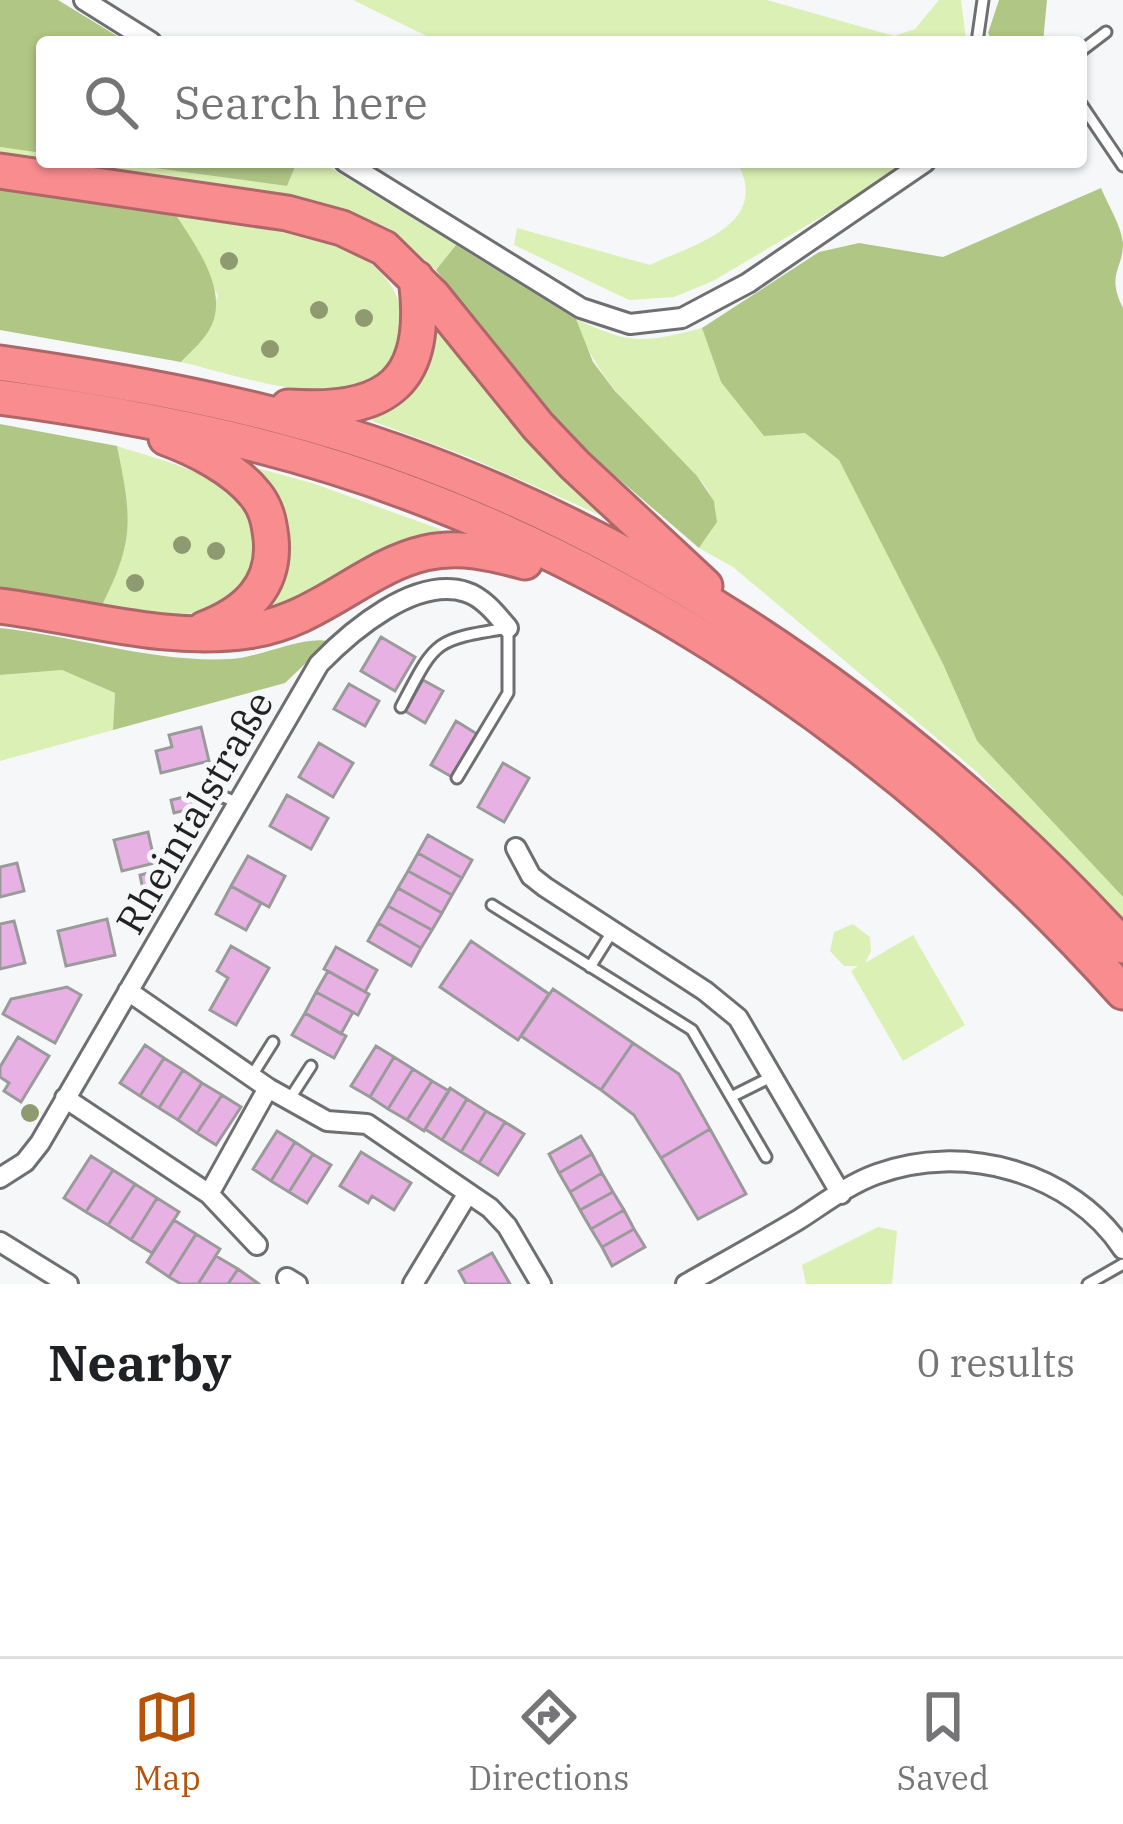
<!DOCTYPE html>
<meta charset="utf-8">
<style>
:root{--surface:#fff;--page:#f2f2f2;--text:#202124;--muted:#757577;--line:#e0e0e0;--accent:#b45309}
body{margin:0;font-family:"IBM Plex Serif",serif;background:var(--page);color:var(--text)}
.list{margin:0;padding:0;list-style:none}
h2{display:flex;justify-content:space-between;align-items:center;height:156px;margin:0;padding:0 48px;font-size:51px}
h2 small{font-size:39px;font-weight:400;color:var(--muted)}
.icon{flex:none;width:66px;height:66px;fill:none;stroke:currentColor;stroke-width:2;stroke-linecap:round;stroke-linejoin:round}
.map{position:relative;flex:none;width:1123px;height:1284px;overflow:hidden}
.search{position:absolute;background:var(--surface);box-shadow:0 3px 9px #0004;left:36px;right:36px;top:36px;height:132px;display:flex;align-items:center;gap:30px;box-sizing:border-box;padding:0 42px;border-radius:12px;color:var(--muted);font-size:45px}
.sheet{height:372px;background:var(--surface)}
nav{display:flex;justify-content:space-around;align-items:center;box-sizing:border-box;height:168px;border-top:3px solid var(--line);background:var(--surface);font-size:33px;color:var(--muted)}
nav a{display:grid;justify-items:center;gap:6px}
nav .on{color:var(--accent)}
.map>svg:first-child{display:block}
</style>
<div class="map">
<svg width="1123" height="1284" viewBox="0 0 1123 1284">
<rect width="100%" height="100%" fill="#f6f7f9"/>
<path fill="#dbf0b4" d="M353,0H767L894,36L915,29L939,0H961L966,40L439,42Z
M0,147L42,153V162H110L287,186L297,162H321L456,245L436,270L389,228L339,208L287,196L0,158Z
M737,162H903L890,176L713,281L674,297L629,300L514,245L517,228L650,265C694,244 772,225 737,162Z
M182,211C238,221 301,225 352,251C379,265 402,291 402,322C405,437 243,376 181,362L191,350L218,296L176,215Z
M435,319L611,515L609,519L471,458L372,421L377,410L430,354Z
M576,319C631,345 644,343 702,328L721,382L805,433L839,460L943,664L977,741L1123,897V922L977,772L733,567L699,548C709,534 719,523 715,506C710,486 689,468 675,454C635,412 593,376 576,319Z
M117,446C153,458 197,467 228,491C248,506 253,523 255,547C259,591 213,614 174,615C150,616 124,610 101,607C135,540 132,519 117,446Z
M253,467L312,483L442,530L440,534L402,542L373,555L296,606L259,615C288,583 305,530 273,492C268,485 259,479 252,472Z
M62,670L115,693L113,730L0,761V675Z
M853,924L870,937L871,951L865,963L913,935L965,1025L903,1061L851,971L858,966H844L830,951L834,932Z
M878,1227L897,1231L892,1284H806L802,1265Z"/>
<path fill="#b0c685" d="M0,0H58L127,42H42V153L0,147Z
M999,0H1047L1043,42H993L988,33Z
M110,162H297L287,186Z
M0,186L176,215C197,248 232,294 208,332C201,343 190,352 181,362L0,330Z
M1101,188C1108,205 1121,225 1123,243C1123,270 1106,274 1123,308V897L977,741L943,664L839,460L805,433L764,436L721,382L702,328L819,252L859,243L943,257Z
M456,245L576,319L593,362L615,391L697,476L714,501L717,522L699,548L570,437L537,401L436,270Z
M0,424L117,446C132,518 135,541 101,607L0,589Z
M0,628C76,636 153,663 230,659C263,657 300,636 329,641L285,683L113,730L115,693L62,670L0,675Z"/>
<path fill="#e8b1e3" stroke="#9b9a9b" stroke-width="3" d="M381,637L415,657L395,691L361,671Z
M423,680L443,691L425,723L405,711Z
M349,684L379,701L365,726L334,709Z
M456,721L477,734L452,777L431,765Z
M201,727L209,761L161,773L156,751L172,747L169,735Z
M319,743L353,763L333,797L299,777Z
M503,763L529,778L504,822L478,807Z
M192,795L195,808L174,813L171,800Z
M287,795L328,818L311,849L270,826Z
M148,832L155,863L122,871L114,840Z
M428,835L472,860L462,878L418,853Z
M418,853L462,878L452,895L408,871Z
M248,856L285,876L269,907L231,886Z
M17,863L24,891L0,897V867Z
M164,869L163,891L144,895L140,875Z
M408,871L452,895L442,913L398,888Z
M231,886L261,903L246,930L216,914Z
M398,888L442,913L432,930L388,906Z
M388,906L432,930L421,948L378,923Z
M107,919L115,955L66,966L58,931Z
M14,921L25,963L0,969V924Z
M378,923L421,948L411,966L368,941Z
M471,941L549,994L518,1040L440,987Z
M231,946L269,968L236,1025L210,1010L228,978L217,971Z
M336,947L377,970L365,992L324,969Z
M328,971L369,994L358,1015L316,992Z
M67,987L81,995L55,1043L3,1014L11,999Z
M553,989L633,1043L601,1090L521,1036Z
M316,992L353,1012L341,1034L305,1013Z
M305,1013L346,1036L334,1058L292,1035Z
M18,1037L49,1056L21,1102L4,1091L9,1083L0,1077V1067Z
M633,1043L679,1074L710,1129L661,1158L634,1115L601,1090Z
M145,1045L164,1058L140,1096L120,1083Z
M376,1046L394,1057L370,1097L351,1086Z
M394,1057L413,1069L388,1109L370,1097Z
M164,1058L183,1070L159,1108L140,1096Z
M413,1069L432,1081L407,1120L388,1109Z
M183,1070L202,1083L178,1120L159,1108Z
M432,1081L449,1091L424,1131L407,1120Z
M202,1083L222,1095L197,1133L178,1120Z
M450,1088L467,1099L442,1140L425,1129Z
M222,1095L241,1107L216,1145L197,1133Z
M467,1099L486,1111L461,1152L442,1140Z
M486,1111L505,1122L479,1163L461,1152Z
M505,1122L524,1134L498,1175L479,1163Z
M710,1129L746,1194L698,1219L661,1158Z
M277,1131L295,1142L271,1181L253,1169Z
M581,1136L592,1154L559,1173L549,1154Z
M295,1142L313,1154L289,1192L271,1181Z
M361,1152L411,1183L394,1210L372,1196L368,1203L340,1186Z
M313,1154L331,1165L307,1203L289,1192Z
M592,1154L602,1173L570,1192L559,1173Z
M91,1156L113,1170L86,1212L64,1198Z
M113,1170L135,1184L108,1225L86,1212Z
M602,1173L613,1192L580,1210L570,1192Z
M135,1184L157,1198L131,1240L108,1225Z
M613,1192L624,1210L591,1229L580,1210Z
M157,1198L179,1212L152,1253L131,1240Z
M624,1210L634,1229L602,1247L591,1229Z
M174,1220L196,1234L169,1277L147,1262Z
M634,1229L645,1247L612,1266L602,1247Z
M196,1234L220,1249L198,1284H181L169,1277Z
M492,1253L510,1284H466L459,1271Z
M216,1256L238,1269L228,1284H198Z
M238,1269L259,1284H228Z"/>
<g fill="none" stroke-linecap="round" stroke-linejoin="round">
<defs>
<path id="lane" d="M977,42L983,0
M1081,51L1106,32
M1081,104L1123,166
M401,707C436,640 433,640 508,628V693L457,778
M198,800L224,797L238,803
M492,905L692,1030L766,1157
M590,967L612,932
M251,1077L273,1042
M731,1097L771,1077
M289,1100L311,1066
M1088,1284L1123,1264"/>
<path id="street" d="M84,0L151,42
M345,162L581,308L630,324L682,318L748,283L925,162
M516,848L531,876L545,887L705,991L738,1018L841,1194
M128,991L268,1088L327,1121L367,1124L490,1208L507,1226L541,1284
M65,1098L209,1194L257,1245
M0,1178L25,1162L40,1143L319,664C351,631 415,576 466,592C483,597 497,615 508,628
M209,1194L268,1088
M0,1242L68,1284
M287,1278L297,1284
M413,1284L468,1193
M686,1284C723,1263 761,1242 798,1220C823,1204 849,1184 877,1174C963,1142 1072,1172 1123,1249"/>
<path id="highway" d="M0,171L287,213L342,228L384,248L433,296L538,426L575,465L705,586
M0,363C96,377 192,393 286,418C604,502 902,705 1123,946
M0,397C75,407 150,420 224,437C572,517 887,729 1123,992
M288,407C389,414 430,381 416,278
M166,438C196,449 234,468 255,494C266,507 269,521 271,538C276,586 246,613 204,629
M0,606C80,616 167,643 248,631C319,621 364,567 425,553C460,545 492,553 525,562"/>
</defs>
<use href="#lane" stroke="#6f6f71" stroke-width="15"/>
<use href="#street" stroke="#6f6f71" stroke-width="24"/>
<use href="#highway" stroke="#ae6769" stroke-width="39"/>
<use href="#lane" stroke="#fff" stroke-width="9"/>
<use href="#street" stroke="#fff" stroke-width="18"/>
<use href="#highway" stroke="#f98c8f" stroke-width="33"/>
</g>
<g fill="#909a71">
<circle cx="229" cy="261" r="9"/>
<circle cx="319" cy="310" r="9"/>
<circle cx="364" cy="318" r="9"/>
<circle cx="270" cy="349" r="9"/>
<circle cx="182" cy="545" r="9"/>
<circle cx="216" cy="551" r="9"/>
<circle cx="135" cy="583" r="9"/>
<circle cx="30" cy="1113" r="9"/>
</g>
<g text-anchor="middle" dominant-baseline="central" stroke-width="10" stroke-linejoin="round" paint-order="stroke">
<g font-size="39" fill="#222223" stroke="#f6f7f9">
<text transform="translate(194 812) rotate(-60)">Rheintalstraße</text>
</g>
</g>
</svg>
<div class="search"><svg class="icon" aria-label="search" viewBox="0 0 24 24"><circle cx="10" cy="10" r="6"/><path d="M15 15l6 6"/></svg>Search here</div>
</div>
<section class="sheet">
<h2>Nearby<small>0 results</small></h2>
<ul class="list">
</ul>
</section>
<nav>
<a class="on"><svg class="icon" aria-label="map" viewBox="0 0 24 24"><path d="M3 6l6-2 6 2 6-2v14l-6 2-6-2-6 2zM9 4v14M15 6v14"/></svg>Map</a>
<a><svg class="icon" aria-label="directions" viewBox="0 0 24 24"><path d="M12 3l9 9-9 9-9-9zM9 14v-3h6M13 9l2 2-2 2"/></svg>Directions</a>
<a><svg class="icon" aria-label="saved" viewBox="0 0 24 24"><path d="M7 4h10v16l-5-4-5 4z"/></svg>Saved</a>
</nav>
